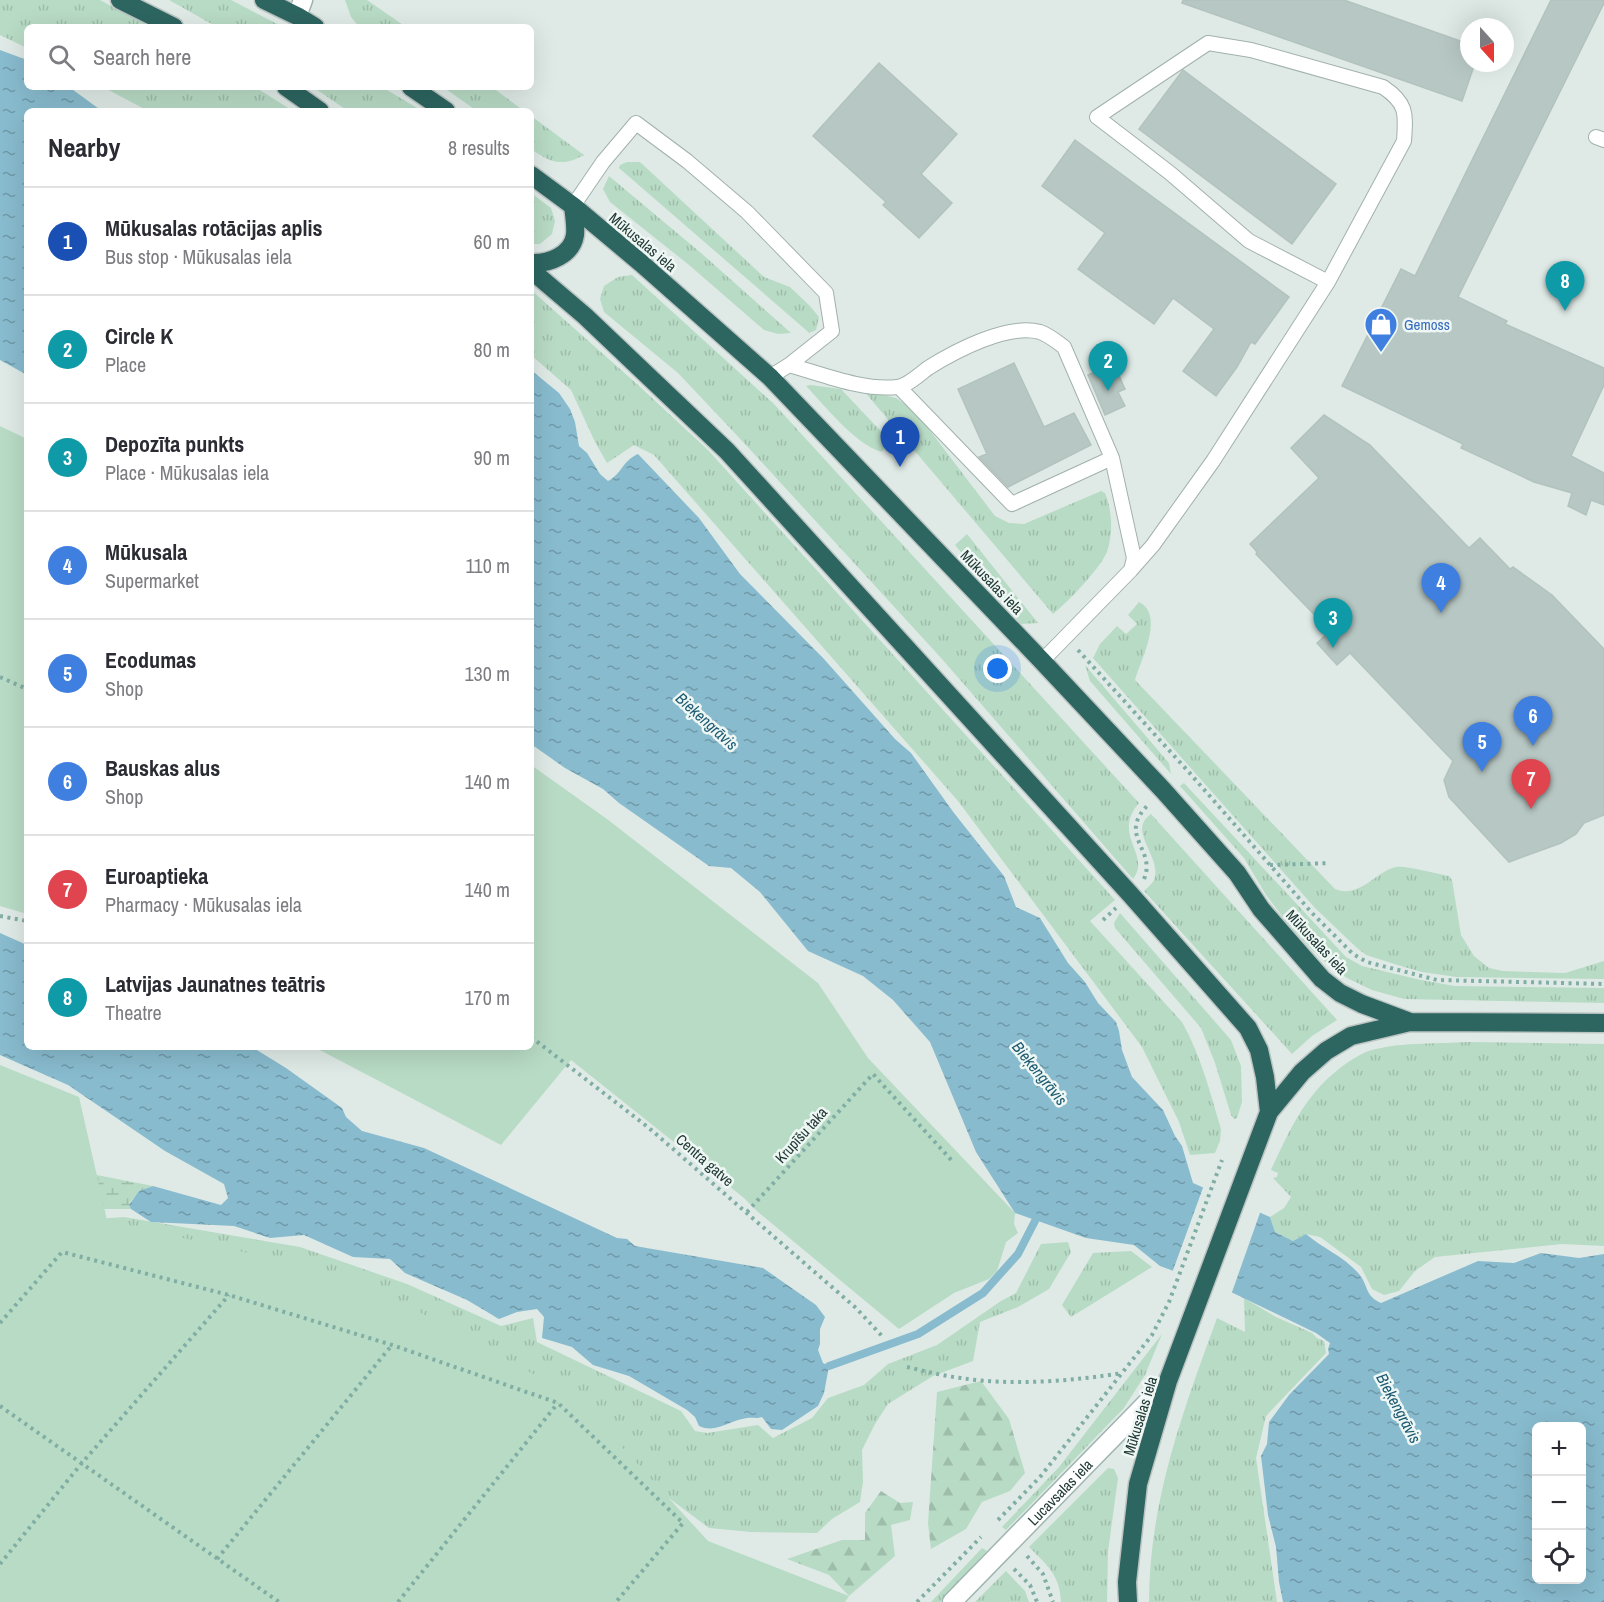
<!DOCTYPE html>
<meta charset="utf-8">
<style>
:root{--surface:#fff;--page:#f2f2f3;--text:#2b2b33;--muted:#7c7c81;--line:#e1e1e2;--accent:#0f766e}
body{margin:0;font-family:"Archivo Narrow",sans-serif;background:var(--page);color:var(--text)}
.controls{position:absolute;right:18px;bottom:18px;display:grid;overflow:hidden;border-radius:9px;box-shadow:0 6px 24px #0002}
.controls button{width:54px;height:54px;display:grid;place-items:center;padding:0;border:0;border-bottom:2px solid var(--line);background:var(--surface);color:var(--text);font:30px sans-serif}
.compass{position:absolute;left:1460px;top:18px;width:54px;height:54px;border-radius:50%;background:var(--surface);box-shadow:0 6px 24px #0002;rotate:159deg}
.you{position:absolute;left:998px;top:669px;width:21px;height:21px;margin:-15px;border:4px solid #fff;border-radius:50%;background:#1a73e8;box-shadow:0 0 0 9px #1a73e833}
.badge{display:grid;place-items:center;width:39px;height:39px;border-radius:50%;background:var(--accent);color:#fff;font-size:20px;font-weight:700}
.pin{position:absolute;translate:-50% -50px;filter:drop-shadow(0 2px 3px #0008)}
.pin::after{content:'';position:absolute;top:32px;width:21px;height:18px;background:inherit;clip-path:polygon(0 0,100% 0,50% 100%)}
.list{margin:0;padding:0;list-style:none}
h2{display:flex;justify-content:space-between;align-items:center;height:78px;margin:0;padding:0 24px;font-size:26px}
h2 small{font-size:20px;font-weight:400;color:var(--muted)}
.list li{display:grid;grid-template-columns:39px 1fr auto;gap:18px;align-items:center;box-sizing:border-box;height:108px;padding:0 24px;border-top:2px solid var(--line)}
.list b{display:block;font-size:22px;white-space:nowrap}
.list p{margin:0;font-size:20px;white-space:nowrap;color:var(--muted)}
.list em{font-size:20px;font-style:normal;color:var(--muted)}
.icon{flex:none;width:33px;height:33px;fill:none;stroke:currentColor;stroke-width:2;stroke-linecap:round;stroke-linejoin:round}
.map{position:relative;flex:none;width:1604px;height:1602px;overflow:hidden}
.search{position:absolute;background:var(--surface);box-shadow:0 6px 24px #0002;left:24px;top:24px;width:510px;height:66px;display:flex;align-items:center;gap:15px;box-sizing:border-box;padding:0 21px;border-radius:9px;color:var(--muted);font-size:22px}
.panel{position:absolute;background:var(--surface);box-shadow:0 6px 24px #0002;left:24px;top:108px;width:510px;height:942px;border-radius:9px}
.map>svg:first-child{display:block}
</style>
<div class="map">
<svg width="1604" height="1602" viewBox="0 0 1604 1602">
<defs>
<pattern id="grass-tufts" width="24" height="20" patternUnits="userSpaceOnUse" patternTransform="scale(1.5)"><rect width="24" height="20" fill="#b8dbc5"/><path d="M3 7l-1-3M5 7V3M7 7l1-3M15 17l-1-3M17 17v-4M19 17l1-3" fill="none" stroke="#9ebdaa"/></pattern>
<pattern id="forest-firs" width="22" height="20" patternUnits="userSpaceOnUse" patternTransform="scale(1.5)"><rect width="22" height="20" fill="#b8dbc5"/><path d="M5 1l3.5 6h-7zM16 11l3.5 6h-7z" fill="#9ebdaa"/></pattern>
<pattern id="wetland-marsh" width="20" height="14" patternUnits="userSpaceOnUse" patternTransform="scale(1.5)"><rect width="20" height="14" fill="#b8dbc5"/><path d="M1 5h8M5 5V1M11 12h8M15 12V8" fill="none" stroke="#9ebdaa"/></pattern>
<pattern id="water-ripples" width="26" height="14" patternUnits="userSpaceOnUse" patternTransform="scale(1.5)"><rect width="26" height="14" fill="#88bbce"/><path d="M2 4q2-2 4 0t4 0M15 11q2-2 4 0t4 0" fill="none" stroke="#6f99a8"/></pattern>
</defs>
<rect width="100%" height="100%" fill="#dfeae6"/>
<path fill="url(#grass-tufts)" d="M0,0H100L151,27H27V48L0,35Z
M169,0H231L283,27H217Z
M345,0H367L406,27H359L351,17Z
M103,87H255L293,111H148Z
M313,87H382L422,111H348Z
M443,87H492L524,111H477Z
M531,116L584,155C562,167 551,163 531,149Z
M627,162H640L764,277L790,287L810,306L819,317L816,330L809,333L806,330L619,168L620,165Z
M609,176L701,253L791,333L778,334L764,330L689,265L610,202L603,189Z
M531,193L551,208L555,221L552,234L540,244H531Z
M632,275L774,404L1139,803C1111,835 1152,855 1133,879L942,659L745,444L678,373L604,312L600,299L604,286L618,277Z
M531,290L638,385L708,450L1115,900L1090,921L1182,1022C1201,1056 1210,1092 1221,1129L1220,1141L1215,1153L1190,1155L1179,1122L1142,1047L958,801L654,455L634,445L607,463L595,442L571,390L531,355Z
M810,385L841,389L892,443L881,452C853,442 826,407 806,386Z
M863,390L896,398L915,411L995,516L1009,523L1024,524L1101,491L1105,493C1112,510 1113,530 1108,549C1103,566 1068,602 1053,614Z
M967,534L1038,623L1021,624L955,545Z
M1139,602C1165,615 1141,659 1135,680L1335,889C1360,899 1376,871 1396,867C1404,865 1438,874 1449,876L1452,880L1461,935L1474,956L1489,968L1503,971L1565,973L1604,961V979L1456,977L1422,972L1401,966L1366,955L1357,948L1315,908L1093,658L1100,644L1117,626L1126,634L1137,624L1128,615Z
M1085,665L1169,763L1171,774L1090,681Z
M1184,783L1346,957L1362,966L1421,980L1455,986L1604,988V1003L1404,999L1372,990L1347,978L1336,971L1311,949L1286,921L1266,895L1244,858L1180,786Z
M1151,814L1337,1020L1312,1036L1292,1054L1144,891C1147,888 1152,884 1154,880C1163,857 1126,831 1151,814Z
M1120,913L1231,1040L1241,1066L1242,1102L1237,1118L1234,1119L1231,1115L1215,1063L1201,1028L1115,928L1114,923Z
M1468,1042L1604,1044V1246L1562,1244L1435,1257L1415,1271L1399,1291L1384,1295L1372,1289L1361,1267L1320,1237L1306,1234L1293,1241L1275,1232L1270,1217L1284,1208L1291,1197L1273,1178L1277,1177L1278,1173L1271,1170C1289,1131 1305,1095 1340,1068C1351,1060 1362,1052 1376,1049C1405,1042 1438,1044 1468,1042Z
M124,1217L300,1247L407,1284L501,1326L533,1318L537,1342L681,1411L695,1431L707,1433L758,1425L773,1438L812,1418L828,1398L864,1385L888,1364L937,1345L1001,1301L1016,1293L1041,1244L1068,1242L1071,1252L1049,1289L1018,1307L980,1322L973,1361L933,1376L888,1404L875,1424L862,1450L863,1482L860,1502L832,1519L817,1533L751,1532L709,1528L509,1379L83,1220Z
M1131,1251L1152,1267L1071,1317L1062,1305L1093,1253Z
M1244,1298L1276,1317L1312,1333L1317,1338L1324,1341L1326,1353L1266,1416L1256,1458L1277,1602H1149C1149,1502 1183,1411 1217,1318L1245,1332Z
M1162,1334L1145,1375L1124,1408L1006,1530L1002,1527L1059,1467Z
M1108,1468L1114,1469L1118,1478L1108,1552L1107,1602H1061C1060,1575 1047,1565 1029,1547Z
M982,1548L987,1551L940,1602H931Z
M1006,1571L1025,1591L1029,1602H975Z"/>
<path fill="url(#forest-firs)" d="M981,1381L1009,1419L1025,1473L1010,1491L982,1502L966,1529L931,1549L928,1523L937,1392Z
M881,1491L900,1503L913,1502L910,1520L891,1525L895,1556L849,1596L829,1575L787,1559L842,1540H865V1513Z"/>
<path fill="url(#wetland-marsh)" d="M0,1156L153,1186L139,1191L129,1204L131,1209H0Z"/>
<path fill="#b8dbc5" d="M0,426L27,439V914L0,906Z
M531,765L607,819L818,983L868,1058L1015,1213L1014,1224L1018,1233L1006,1242L997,1271L989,1279L954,1293L899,1329L758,1212L744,1198L571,1060L501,1145L314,1047H531Z
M0,1065L79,1097L107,1220L359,1279L577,1398L708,1541L849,1596L845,1602H0Z"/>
<path fill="url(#water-ripples)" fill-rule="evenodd" d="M0,50L27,60V87H69L102,111H27V375L0,360Z
M531,370L559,393L570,409L575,422L579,446L587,453L600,474L608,481C621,475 623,460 638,454L699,518L740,574L824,659L895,739L911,753L954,813L1004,876L1016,907L1040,918L1068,963L1085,982L1098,1003L1116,1022L1119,1031L1122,1050L1132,1077L1163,1110L1175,1136L1182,1146L1193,1183L1270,1217L1275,1232L1293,1241L1306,1234C1322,1248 1345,1257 1359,1274C1369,1286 1364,1295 1381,1303L1478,1261L1514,1263L1541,1253L1579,1258L1604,1254V1602H1283L1279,1582L1276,1547L1268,1515L1261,1456L1267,1444L1269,1422L1289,1395L1329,1354L1328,1349L1330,1343L1316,1333L1233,1293L1160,1266L1134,1245L1086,1238L1015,1213L976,1152L930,1042L893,1000L863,976L808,951L760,892L731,868L709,866L619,803L603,789L565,768L531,744ZM1536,1426H1582V1580H1536Z
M0,933L27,945V1047H252L286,1068L342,1108L346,1117L362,1131L424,1148L617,1238L627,1239L635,1246L763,1268L816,1305L825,1317L820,1329V1344L818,1350L823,1363L829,1366L824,1393L818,1406L782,1430L771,1429L762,1417C756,1419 753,1417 747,1418C730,1420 716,1434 699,1426L695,1417L687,1410L629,1376L593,1365L572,1347L542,1338L544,1317L537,1309L517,1312L499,1319L467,1300L405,1273L390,1259L353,1257L304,1235L270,1238L234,1226L151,1222L131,1209L129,1205L139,1191L153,1186L221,1205L228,1198L224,1184L165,1151L68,1085L0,1055Z"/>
<path fill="#dfeae6" d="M1204,1185L1261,1210L1231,1295L1172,1273Z"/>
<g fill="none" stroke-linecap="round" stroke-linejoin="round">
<path stroke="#88bbce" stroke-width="8" d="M829,1366L918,1334L983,1293L1018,1254L1035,1221"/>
</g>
<path fill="#b7c7c3" stroke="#b2c3be" stroke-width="1.5" d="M1183,0H1344L1469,44V63H1475L1462,101L1182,3Z
M1551,0H1604V3L1458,297L1507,321L1505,324L1604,368V385L1571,456L1604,473V505L1591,500L1586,515L1568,506L1572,493L1534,482L1461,448L1463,444L1342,386L1401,269L1415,276Z
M879,63L957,134L921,174L952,203L919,238L883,205L886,202L813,136Z
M1183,70L1336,184L1292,244L1139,129Z
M1075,140L1289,297L1255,344L1251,342L1237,367L1216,396L1183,371L1214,329L1173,298L1154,324L1078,269L1105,233L1042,186Z
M1014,363L1044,427L1074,413L1091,445L1008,487L979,457L987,454L958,389Z
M1114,364L1125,389L1118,392L1125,406L1105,415L1088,375Z
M1324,415L1370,445L1469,548L1480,538L1510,569L1513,567L1552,595L1604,649V815L1584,823L1576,834L1561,843L1509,862L1449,797L1444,780L1453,761L1350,653L1337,665L1317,643L1330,631L1256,554L1257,552L1250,544L1319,478L1291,448Z"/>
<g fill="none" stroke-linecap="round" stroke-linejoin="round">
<defs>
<path id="lane" d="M1596,137L1604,140
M573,206L603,162L636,123L687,161L747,212L826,293L832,331L789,365
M770,377L789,365C822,374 863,391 897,387C907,386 920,374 928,368C955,351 1008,323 1040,332C1049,335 1057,342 1064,347L1112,458L1134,558L1131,570
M899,387L1012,504L1112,458
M1042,661L1131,570L1153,545L1213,461L1328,282L1404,141C1406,113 1407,103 1383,87L1251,50L1208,43L1097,117L1170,173L1249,241L1328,282"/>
<path id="street" d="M297,16L303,0"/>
<g id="secondary">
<path id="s1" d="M952,1602L1168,1381"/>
</g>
<path id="highway" d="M120,0L174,27
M264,0L297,16L315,27
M286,87L320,111
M411,87L446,111
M531,175L573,206L641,263L770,377L1042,661L1163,790L1237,873L1261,909L1322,979L1340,993L1362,1004L1410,1022
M531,263C549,264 572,255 575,235C576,225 574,215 573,206
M531,270L585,316L727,451L1130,894L1248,1028L1259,1050L1265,1077L1269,1112
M1128,1602L1127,1582L1138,1484L1168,1381L1269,1112L1302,1072L1326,1051L1351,1036L1410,1022L1604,1023"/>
</defs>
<use href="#lane" stroke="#a2b1ad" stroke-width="16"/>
<use href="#street" stroke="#a2b1ad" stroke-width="21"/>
<use href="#secondary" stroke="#9fb5b0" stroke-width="21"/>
<use href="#highway" stroke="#bcc4c2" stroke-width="21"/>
<path stroke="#80ada4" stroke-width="4" stroke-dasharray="3 4.5" stroke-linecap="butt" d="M1078,650L1187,770L1312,913L1353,954L1367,962L1437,980L1604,984
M0,677L27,689
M1270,865L1330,863
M1144,879C1157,849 1116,836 1149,804
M0,916L27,921
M1103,920L1116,908
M531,1037L649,1128L856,1308L882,1336
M747,1212L873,1074L954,1163
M0,1323L62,1252L229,1295L392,1345L558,1403L683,1523L616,1602
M907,1367C925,1371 943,1376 961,1378C1010,1386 1074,1381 1122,1373
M0,1406L279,1602
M998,1520L1040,1477L1152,1335L1169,1302L1222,1160
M1027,1556L1043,1574L1053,1602
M217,1559L392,1345
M0,1564L81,1464L229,1295
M1014,1569L1030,1585L1037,1602
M398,1602L558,1403
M917,1602L981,1537"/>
<use href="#lane" stroke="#fff" stroke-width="14"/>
<use href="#street" stroke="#fff" stroke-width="18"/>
<use href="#secondary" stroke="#fff" stroke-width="18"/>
<use href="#highway" stroke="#2d6560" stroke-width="18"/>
</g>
<defs>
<symbol id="shop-pin" viewBox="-11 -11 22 30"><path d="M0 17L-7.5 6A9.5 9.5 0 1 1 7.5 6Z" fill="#3f7fe0" stroke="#eff7f4"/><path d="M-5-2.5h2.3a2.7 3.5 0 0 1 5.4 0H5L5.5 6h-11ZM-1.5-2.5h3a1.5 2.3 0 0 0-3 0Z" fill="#fff"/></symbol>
</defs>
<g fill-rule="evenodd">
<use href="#shop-pin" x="1362" y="305" width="38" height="52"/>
</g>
<g text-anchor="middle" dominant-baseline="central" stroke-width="5" stroke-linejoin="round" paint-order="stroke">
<g font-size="15" fill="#213935" stroke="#eff7f4">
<text transform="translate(643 242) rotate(40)">Mūkusalas iela</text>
<text transform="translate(992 582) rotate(46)">Mūkusalas iela</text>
<text transform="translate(1317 942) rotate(47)">Mūkusalas iela</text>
<text transform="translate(801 1135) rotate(-48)">Krupīšu taka</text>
<text transform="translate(705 1160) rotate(41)">Centra gatve</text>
<text transform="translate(1140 1416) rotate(-73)">Mūkusalas iela</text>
<text stroke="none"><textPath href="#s1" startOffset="154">Lucavsalas iela</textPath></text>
</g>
<g font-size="15" fill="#366cbe" stroke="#eff7f4" text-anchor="start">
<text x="1404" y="324">Gemoss</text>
</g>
<g font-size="16" font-style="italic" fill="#1d5b73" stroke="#eff7f4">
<text transform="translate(707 721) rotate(42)">Bieķengrāvis</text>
<text transform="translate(1040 1073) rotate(51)">Bieķengrāvis</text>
<text transform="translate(1399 1408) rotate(62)">Bieķengrāvis</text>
</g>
</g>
</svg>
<div class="controls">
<button>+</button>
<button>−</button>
<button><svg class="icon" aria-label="locate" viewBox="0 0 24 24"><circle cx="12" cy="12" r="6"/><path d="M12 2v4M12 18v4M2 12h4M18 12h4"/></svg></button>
</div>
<svg class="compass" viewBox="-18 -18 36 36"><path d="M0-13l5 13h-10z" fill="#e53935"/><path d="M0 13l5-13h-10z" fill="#7c7c81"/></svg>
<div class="you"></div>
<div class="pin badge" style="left:900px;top:467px;background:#1a4fb4">1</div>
<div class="pin badge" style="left:1108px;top:391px;background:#0f9aa8">2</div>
<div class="pin badge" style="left:1333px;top:648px;background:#0f9aa8">3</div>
<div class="pin badge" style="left:1441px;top:613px;background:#3f7fe0">4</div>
<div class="pin badge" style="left:1482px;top:772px;background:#3f7fe0">5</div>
<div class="pin badge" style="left:1533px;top:746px;background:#3f7fe0">6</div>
<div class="pin badge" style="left:1531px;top:809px;background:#e0444e">7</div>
<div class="pin badge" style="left:1565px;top:311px;background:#0f9aa8">8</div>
<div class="search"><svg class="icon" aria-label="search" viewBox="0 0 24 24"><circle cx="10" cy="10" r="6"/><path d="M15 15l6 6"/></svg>Search here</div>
<section class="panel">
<h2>Nearby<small>8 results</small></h2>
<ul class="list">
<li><span class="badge" style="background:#1a4fb4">1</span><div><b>Mūkusalas rotācijas aplis</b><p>Bus stop · Mūkusalas iela</p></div><em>60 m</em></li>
<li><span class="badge" style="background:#0f9aa8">2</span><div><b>Circle K</b><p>Place</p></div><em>80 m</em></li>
<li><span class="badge" style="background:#0f9aa8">3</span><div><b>Depozīta punkts</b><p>Place · Mūkusalas iela</p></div><em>90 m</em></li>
<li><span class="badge" style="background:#3f7fe0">4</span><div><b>Mūkusala</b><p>Supermarket</p></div><em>110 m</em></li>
<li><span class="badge" style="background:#3f7fe0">5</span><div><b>Ecodumas</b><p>Shop</p></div><em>130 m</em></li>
<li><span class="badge" style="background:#3f7fe0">6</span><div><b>Bauskas alus</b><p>Shop</p></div><em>140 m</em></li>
<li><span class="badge" style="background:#e0444e">7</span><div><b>Euroaptieka</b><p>Pharmacy · Mūkusalas iela</p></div><em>140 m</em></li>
<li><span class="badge" style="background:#0f9aa8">8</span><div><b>Latvijas Jaunatnes teātris</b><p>Theatre</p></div><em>170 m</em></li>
</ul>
</section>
</div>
